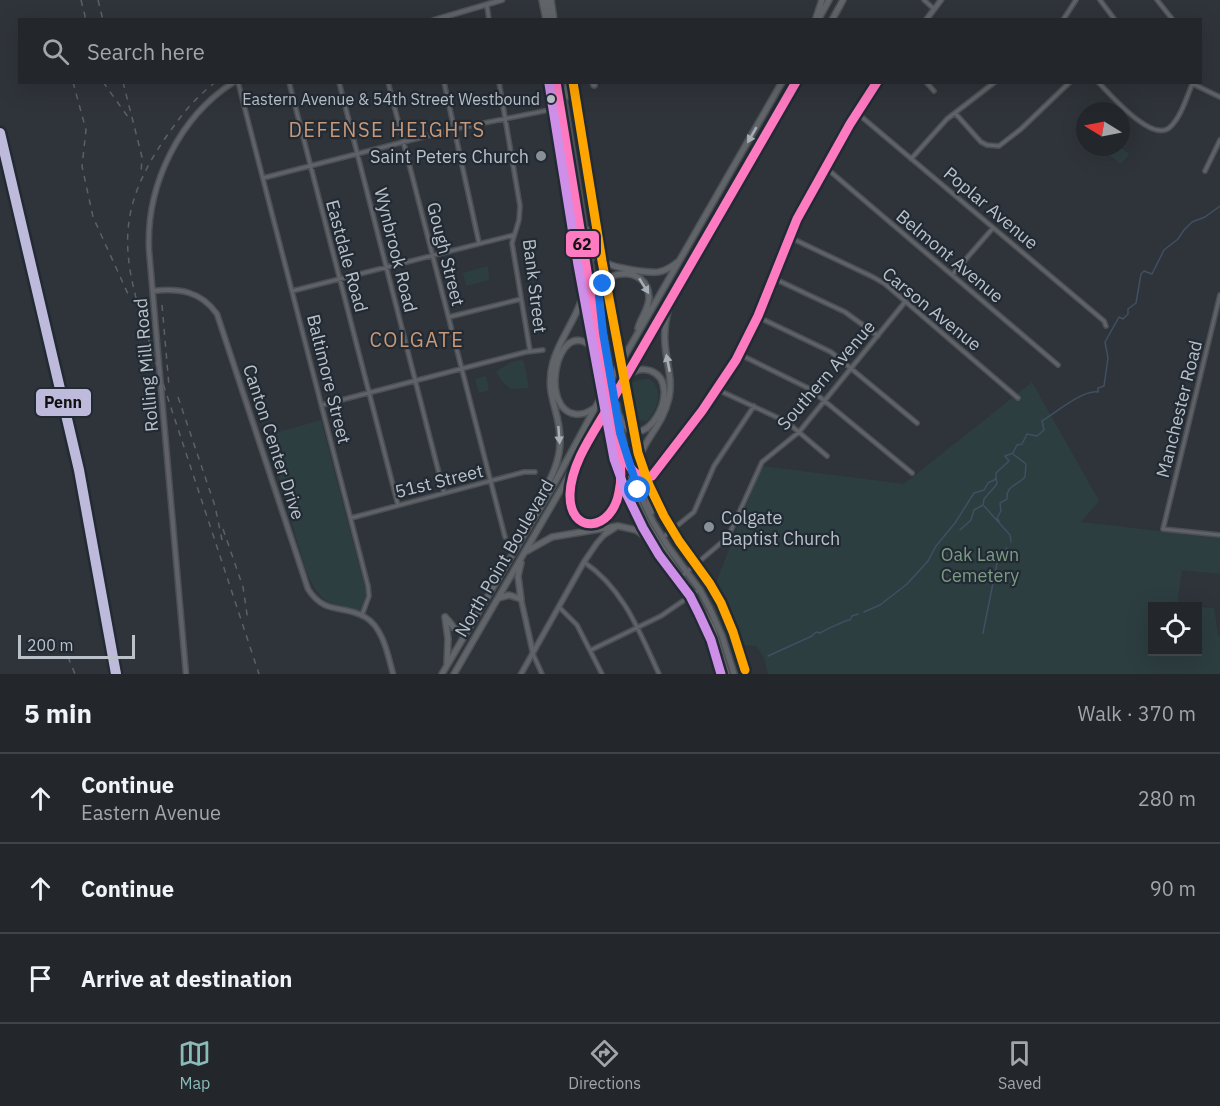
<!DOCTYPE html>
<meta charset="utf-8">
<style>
:root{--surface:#23272c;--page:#2b2f34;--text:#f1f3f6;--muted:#a3a5a9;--line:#404448;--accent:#8bbbb9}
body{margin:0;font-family:"IBM Plex Sans",sans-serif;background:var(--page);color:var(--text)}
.controls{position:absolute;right:18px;bottom:18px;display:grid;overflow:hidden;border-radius:0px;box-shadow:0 6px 24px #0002}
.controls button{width:54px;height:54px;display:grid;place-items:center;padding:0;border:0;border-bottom:2px solid var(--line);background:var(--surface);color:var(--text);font:30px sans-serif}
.compass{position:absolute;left:1076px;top:102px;width:54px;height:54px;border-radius:50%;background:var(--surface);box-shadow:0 6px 24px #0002;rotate:280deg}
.scale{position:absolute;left:18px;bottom:15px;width:117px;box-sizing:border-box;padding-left:6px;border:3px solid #bac1c9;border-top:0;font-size:16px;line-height:21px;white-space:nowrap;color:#bac1c9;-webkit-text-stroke:4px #222a34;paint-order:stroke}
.stop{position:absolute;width:18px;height:18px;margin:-14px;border:4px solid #1a73e8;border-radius:50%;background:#fff}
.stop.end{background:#1a73e8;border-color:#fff;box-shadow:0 2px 6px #0008}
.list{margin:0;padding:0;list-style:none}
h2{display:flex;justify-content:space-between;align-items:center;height:78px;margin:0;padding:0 24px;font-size:26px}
h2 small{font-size:20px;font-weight:400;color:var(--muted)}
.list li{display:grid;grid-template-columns:39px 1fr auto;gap:18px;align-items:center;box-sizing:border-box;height:90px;padding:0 24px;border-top:2px solid var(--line)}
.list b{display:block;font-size:22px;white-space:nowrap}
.list p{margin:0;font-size:20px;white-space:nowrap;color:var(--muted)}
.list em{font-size:20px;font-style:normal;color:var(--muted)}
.icon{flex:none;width:33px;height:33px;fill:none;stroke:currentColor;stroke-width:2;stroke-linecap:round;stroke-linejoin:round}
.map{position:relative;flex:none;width:1220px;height:674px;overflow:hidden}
.search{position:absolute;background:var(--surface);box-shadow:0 6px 24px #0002;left:18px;right:18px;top:18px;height:66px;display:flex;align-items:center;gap:15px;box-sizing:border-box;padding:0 21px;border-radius:0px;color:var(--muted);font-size:22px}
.sheet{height:348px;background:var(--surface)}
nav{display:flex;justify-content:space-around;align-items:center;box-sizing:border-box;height:84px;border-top:2px solid var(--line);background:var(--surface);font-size:16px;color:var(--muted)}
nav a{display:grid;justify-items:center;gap:3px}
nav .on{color:var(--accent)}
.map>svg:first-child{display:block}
</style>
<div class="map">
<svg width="1220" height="674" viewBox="0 0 1220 674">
<rect width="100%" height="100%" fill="#2f343a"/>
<path fill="#2d3e40" d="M1114,147H1120L1129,154L1121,164L1108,154Z
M488,266L489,280L466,286L463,273Z
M521,360L524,362L529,388L511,389L502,381L496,372L511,362Z
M486,376L489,390L479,393L475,379Z
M649,379C652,381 655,383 656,387C662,397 654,414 647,421C627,422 616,393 634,382C638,380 644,379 649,379Z
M1032,382L1099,501L1081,522L1220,538V574L1182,570L1177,605L1190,606H1152V652H1198V607L1214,608L1218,635L1220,636V674H768L764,657L756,646L743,645L737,636L728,638L709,600L762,466L904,484Z
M321,420L366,592L361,611C325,602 320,604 305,568L269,444L268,435Z"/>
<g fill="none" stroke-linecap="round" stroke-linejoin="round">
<path stroke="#404f62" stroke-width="1.5" d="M984,506L1010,535L1011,542
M999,521L997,518L1001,511L1000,503L1007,499C1006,485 1017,486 1025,477L1026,464L1013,454
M960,530L971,520L974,510L983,505L984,499L997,484L996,478
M864,612L880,605L907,584L928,561L936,546L955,523L974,493L984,490L988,483L996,479V473L1009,461L1005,456L1013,453L1017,445L1022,444L1027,434L1037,436L1044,430L1042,421C1055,413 1084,389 1098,392V388L1104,386L1108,358L1105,342L1119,317L1123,319L1128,314V309L1136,303L1141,274L1144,271L1152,274L1164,250L1178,239L1184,230L1192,222L1205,217L1220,206
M983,633L998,558L1007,548
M768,656L812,636L816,632L820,633C825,630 846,620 850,620L852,616L858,614"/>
<defs>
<path id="minor" d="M924,0L934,9
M1100,0L1115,20
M1157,0L1173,20
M487,6L489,20
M1063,20L1076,0
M238,82L368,586L369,596L362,615
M289,82L398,505
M339,82L444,493
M388,82L505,537
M444,82L479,243
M499,82L520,206L519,220L512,243L530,351
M926,82L934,91
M1098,82C1111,95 1151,142 1169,128C1181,118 1187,96 1193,82
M1193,84L1220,97
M857,113L1104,321L1106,326
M955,113L981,142L987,145L999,146L1021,129L1070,82
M911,159L947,119L995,82
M825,167L1058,365
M1205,171L1220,140
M263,178L454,129L559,108
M789,237L873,277L885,284L1018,398
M952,275L993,228
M773,278L845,312L878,336
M292,291L514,235
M1220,295L1163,529L1220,535
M449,317L521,299
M758,317L831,352L917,423
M739,354L810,389L912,473
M716,389L787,422L827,456
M322,405L526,352L543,350
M351,518L524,472H535
M662,538L694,512L714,466L754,406
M584,562C624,589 640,633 659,674
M682,576L728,537L762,462L799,432L905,302
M559,607L577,625L602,674
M591,650L661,616L699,590
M533,654L542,674"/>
<path id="tertiary" d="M434,20L502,0
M926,20L941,0
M153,291C179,288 201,291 217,314L308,589C325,616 344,604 365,617C383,627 388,655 393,674
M652,476L689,428L739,354L758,317L789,237L804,205L849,124L877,82
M521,599L533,653
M186,674L149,250C146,185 179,117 234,82
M521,674L584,562L597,543L605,534"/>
<path id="primary" d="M542,0L546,20
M546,0L550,20
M551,0L554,20
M816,18L822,0
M818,20L829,0
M832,20L843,0
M556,82L608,402L620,458L633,494L647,524L705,614L713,629L727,674
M561,82L590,263L626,456L638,490L653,522L669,548L700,590L710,609L722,636L734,674
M593,82L594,85
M566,97L568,82
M588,230C590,240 591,250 597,258C606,267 645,273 658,272C666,271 673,266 679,261
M599,300C597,267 648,264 649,297C649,309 641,317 638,328
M616,371L782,82
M619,389L796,82
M593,409C587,413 582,415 575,414C542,409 554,333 582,341C592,344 596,353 598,362
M619,415C640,466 687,385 651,371C643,368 635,370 629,375
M577,469C548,535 625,550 620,465
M636,475L643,478L652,476L648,495L651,512
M637,483C634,442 661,434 669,398C673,378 666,362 665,343C664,331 666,318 669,306
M532,515C543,491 561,467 560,439C560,410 544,394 553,362C562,330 588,308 584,273
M605,534L616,527
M527,551L552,537L618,526L636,530L649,539L660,551
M521,563L518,576L521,599
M499,598L509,595L521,599
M445,617L448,639L447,663
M445,617C456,626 452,637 469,623
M442,674L554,484L601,397
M454,674L604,415"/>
</defs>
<use href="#minor" stroke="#4c5054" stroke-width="6"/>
<use href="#tertiary" stroke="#4c5054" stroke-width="7"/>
<use href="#primary" stroke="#4c5156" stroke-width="8"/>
<use href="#minor" stroke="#5f6268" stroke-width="3"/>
<use href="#tertiary" stroke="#5f6268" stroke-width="4"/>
<use href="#primary" stroke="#61656a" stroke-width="5"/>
<path stroke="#5d6166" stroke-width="1.5" stroke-dasharray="6 6" stroke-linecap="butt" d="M81,0L86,20
M98,0L103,20
M73,82L86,130L82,166L93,217L128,294
M103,82L128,117
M123,82L142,157L141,174
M216,82C194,98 179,118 164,140C115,212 122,257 147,335L259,674
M0,154C42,326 84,498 109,674
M162,305L169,386
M178,397L215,506L222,540
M223,529L243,587L248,621
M68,657L75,674"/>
<defs>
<path id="primary-bridge" d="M601,397L616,371
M604,415L619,389"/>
</defs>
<use href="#primary-bridge" stroke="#4c5156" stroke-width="8" stroke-linecap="butt"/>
<use href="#primary-bridge" stroke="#61656a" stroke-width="5"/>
<defs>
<path id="bus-1" d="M556,82L609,406
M609,406C615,434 625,464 619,492C612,532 569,536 570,494C571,463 594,432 609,406Z
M609,406L796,82
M624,450C628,466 633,479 652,476L702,411L736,360L758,316L797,219L850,124L877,82"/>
<path id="bus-2" d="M549,84L578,265L614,459L627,495L643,528L659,555L690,596L699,614L711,640L721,674"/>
<path id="bus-3" d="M573,82L602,261L638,453L649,485L664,516L679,541L710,584L721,603L733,632L745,670"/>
</defs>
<use href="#bus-1" stroke="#222a34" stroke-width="14"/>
<use href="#bus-2" stroke="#222a34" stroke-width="14"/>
<use href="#bus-3" stroke="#222a34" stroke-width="14"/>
<use href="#bus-1" stroke="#fe7ac1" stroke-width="9"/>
<use href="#bus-2" stroke="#ce8fe9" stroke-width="9"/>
<use href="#bus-3" stroke="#ffa500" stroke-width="9"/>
<defs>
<path id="rail-1" d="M0,133L79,470L116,674"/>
</defs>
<use href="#rail-1" stroke="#222a34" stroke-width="15"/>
<use href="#rail-1" stroke="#bdbadc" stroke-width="10"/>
</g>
<defs><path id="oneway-solid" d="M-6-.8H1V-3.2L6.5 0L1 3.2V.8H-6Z" transform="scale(1.5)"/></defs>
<g fill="#a8afb6">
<use href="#oneway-solid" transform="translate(752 135) rotate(120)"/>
<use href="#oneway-solid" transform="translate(644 286) rotate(58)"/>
<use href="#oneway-solid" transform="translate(668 363) rotate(-101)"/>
<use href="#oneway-solid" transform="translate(559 435) rotate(86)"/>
</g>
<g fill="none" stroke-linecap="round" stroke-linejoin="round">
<path stroke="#1a73e8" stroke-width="8" d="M603,284L599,296L603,333L620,433L638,490"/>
</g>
<circle fill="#bac1c9" stroke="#222a34" stroke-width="2" cx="551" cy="99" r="5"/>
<g fill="#899097" stroke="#222a34" stroke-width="2">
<circle cx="541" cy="156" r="6"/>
<circle cx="709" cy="527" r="6"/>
</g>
<g text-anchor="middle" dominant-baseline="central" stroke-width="4.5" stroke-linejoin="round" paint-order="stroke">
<g font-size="16" fill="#bac1c9" stroke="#222a34" text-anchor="end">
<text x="540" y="99">Eastern Avenue &amp; 54th Street Westbound</text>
</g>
<g font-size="18" fill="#bac1c9" stroke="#222a34" text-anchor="end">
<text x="529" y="156">Saint Peters Church</text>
<text x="721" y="517" text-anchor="start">Colgate<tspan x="721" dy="21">Baptist Church</tspan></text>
</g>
<g font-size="18" fill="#bac1c9" stroke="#222a34">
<text transform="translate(991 208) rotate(40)">Poplar Avenue</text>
<text transform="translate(396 250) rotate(76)">Wynbrook Road</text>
<text transform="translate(446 254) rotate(76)">Gough Street</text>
<text transform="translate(347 256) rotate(75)">Eastdale Road</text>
<text transform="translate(950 256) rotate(40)">Belmont Avenue</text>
<text transform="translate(535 286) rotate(83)">Bank Street</text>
<text transform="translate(932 309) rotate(39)">Carson Avenue</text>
<text transform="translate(146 365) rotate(-95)">Rolling Mill Road</text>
<text transform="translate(826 375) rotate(-49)">Southern Avenue</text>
<text transform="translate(329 379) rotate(76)">Baltimore Street</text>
<text transform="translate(1179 409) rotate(-76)">Manchester Road</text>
<text transform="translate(274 442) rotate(72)">Canton Center Drive</text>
<text transform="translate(439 481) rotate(-14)">51st Street</text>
<text transform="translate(504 558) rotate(-60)">North Point Boulevard</text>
</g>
<g font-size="18" fill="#7c9c83" stroke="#222a34">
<text x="980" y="554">Oak Lawn<tspan x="980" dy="21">Cemetery</tspan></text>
</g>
<g font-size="20" letter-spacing="1.5" fill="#c99876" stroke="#222a34">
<text x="387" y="129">DEFENSE HEIGHTS</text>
<text x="417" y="339">COLGATE</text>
</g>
</g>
<g stroke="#222a34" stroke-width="2">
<rect x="565" y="230" width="35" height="28" rx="6" fill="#fe7ac1"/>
<rect x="35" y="388" width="57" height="29" rx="6" fill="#bdbadc"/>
</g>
<g font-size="16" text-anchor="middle" font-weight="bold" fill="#111">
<text x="582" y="250">62</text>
<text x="63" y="408">Penn</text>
</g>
</svg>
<div class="controls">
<button><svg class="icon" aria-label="locate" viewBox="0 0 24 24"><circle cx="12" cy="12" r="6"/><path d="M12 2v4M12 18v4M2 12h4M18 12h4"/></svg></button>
</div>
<svg class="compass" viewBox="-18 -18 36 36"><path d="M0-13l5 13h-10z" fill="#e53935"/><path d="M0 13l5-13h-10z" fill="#a3a5a9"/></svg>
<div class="scale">200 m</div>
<div class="stop" style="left:638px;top:490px"></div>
<div class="stop end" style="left:603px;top:284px"></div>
<div class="search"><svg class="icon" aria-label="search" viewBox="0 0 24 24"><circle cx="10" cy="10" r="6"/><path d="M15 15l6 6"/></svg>Search here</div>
</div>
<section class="sheet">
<h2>5 min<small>Walk · 370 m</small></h2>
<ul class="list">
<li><svg class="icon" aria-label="ahead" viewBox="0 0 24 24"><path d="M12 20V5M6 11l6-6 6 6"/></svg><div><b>Continue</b><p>Eastern Avenue</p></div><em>280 m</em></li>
<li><svg class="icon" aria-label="ahead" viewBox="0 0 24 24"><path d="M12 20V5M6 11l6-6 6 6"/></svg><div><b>Continue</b></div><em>90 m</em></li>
<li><svg class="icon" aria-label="arrive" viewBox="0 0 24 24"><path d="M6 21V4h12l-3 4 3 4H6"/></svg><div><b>Arrive at destination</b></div></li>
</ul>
</section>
<nav>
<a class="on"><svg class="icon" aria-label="map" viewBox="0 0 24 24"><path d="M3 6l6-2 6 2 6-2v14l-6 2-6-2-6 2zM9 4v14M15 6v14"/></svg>Map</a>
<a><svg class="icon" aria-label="directions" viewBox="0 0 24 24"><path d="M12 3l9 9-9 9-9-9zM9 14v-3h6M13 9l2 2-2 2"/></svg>Directions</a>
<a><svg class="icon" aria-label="saved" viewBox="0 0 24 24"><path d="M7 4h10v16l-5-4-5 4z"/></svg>Saved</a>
</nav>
